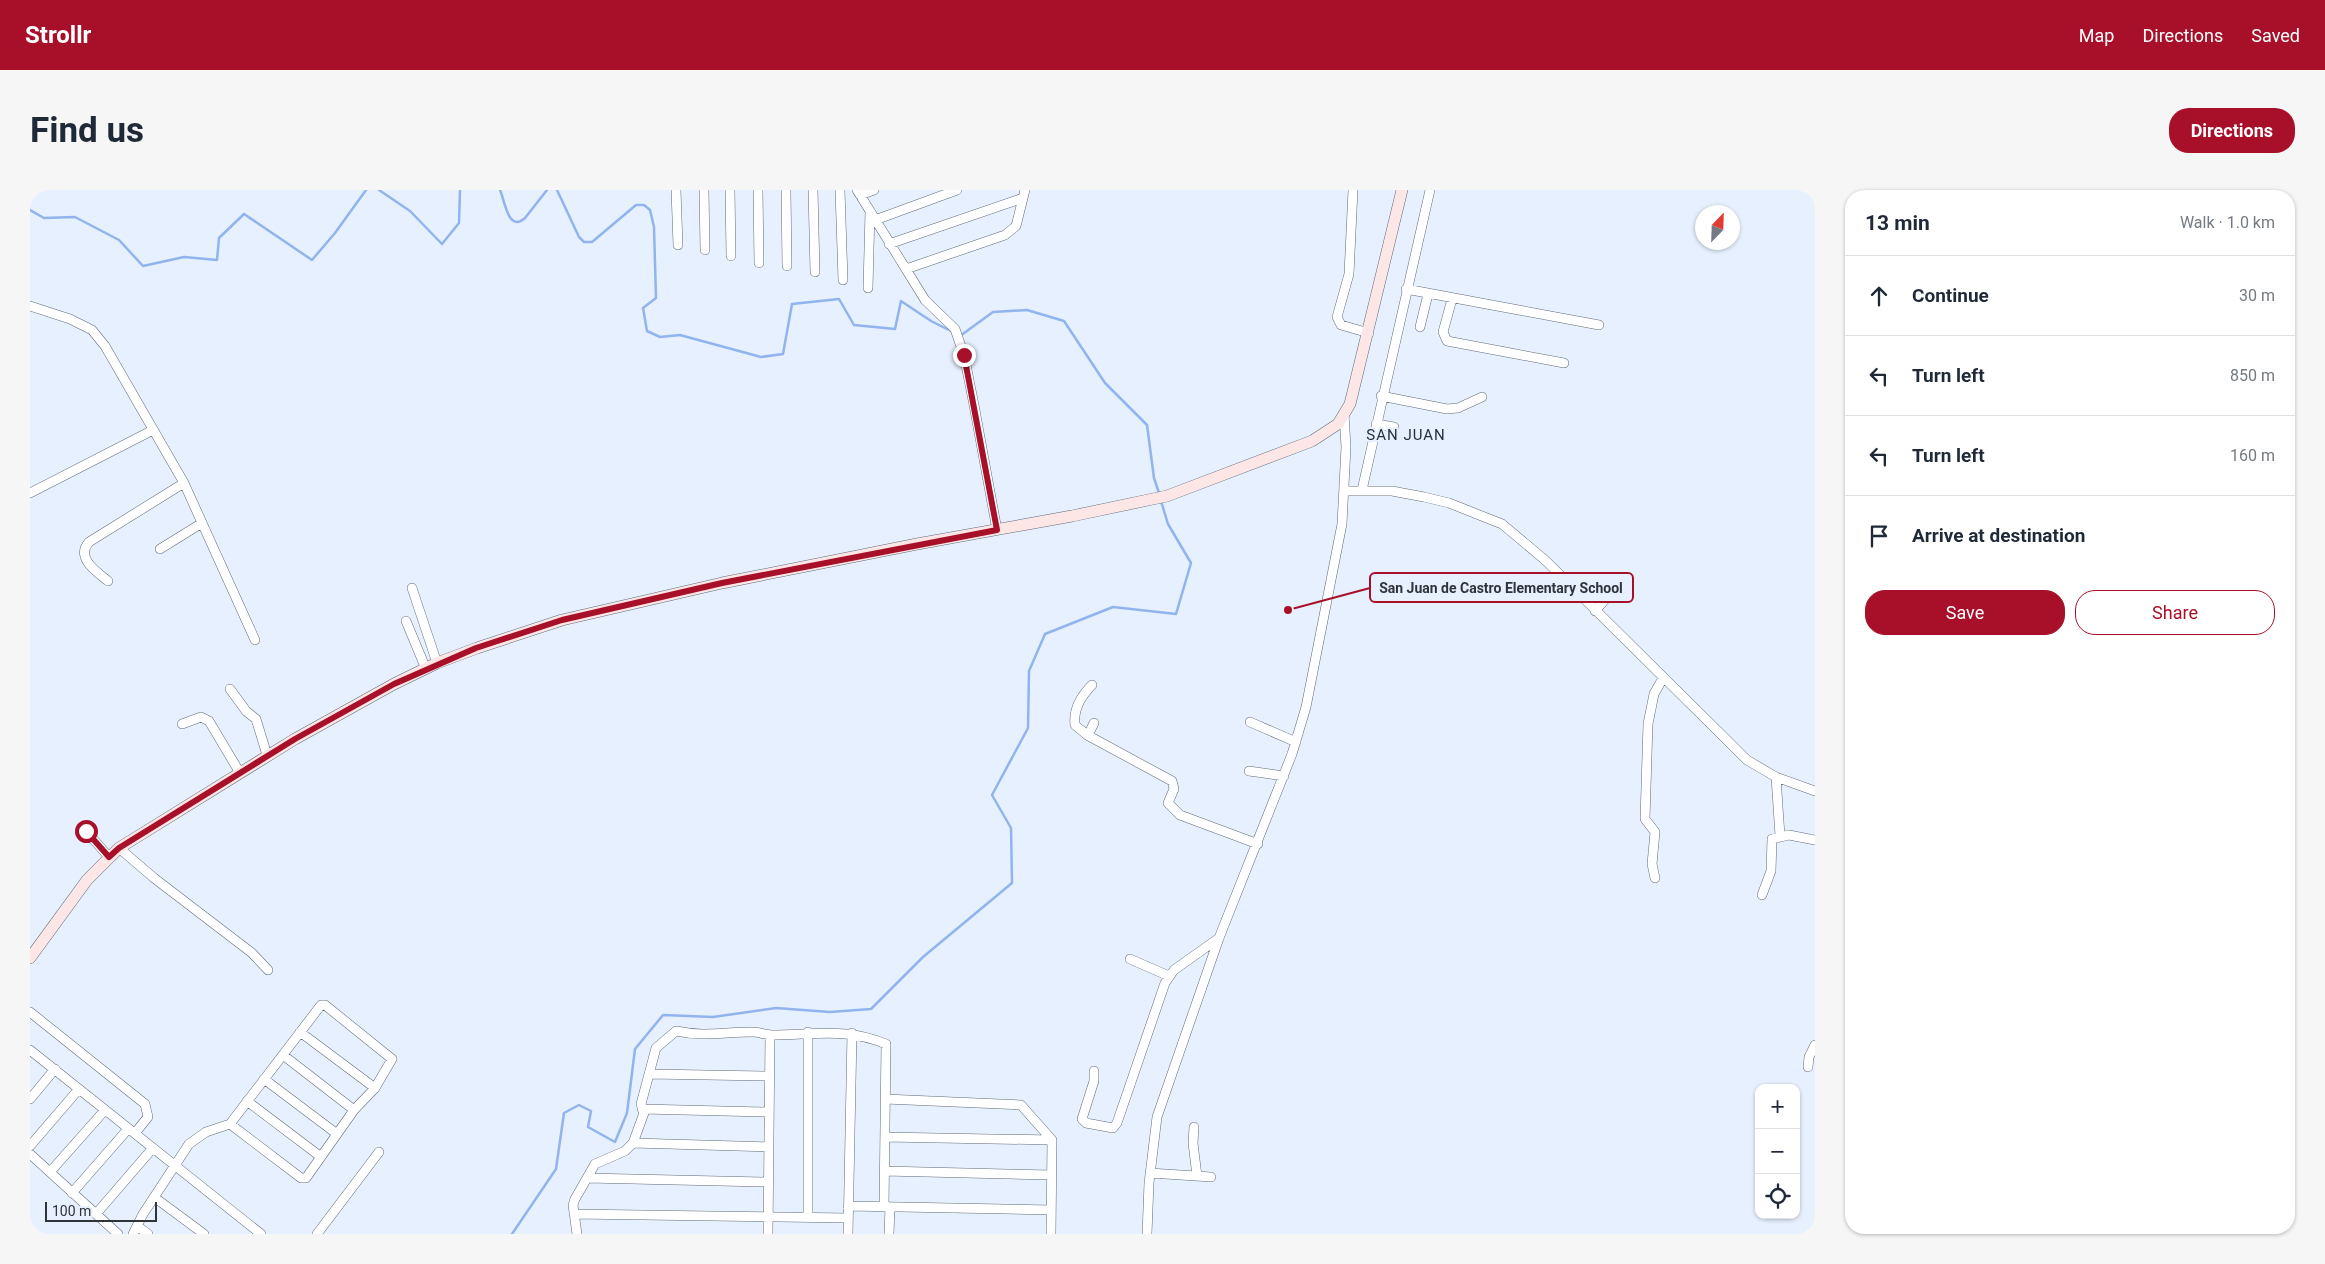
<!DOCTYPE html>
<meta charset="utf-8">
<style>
:root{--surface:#fff;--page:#f6f6f7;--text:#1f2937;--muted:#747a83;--line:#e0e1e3;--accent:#a8102a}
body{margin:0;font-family:Roboto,sans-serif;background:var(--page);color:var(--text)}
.controls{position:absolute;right:15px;bottom:15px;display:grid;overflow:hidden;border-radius:10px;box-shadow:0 1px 4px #0004}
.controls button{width:45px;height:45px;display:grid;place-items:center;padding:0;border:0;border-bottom:1px solid var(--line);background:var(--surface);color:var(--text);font:25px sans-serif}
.compass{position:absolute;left:1665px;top:15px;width:45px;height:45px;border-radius:50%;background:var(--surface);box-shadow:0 1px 4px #0004;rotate:23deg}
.scale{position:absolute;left:15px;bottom:12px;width:112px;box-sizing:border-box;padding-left:5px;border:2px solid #2f333a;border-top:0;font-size:14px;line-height:18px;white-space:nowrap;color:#2f333a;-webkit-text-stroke:4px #e7f0fe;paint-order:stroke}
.stop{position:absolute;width:15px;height:15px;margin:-11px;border:4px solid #a8102a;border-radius:50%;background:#fff}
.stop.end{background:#a8102a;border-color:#fff;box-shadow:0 1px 5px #0008}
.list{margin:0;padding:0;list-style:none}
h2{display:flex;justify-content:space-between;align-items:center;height:65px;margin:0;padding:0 20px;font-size:21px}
h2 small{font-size:16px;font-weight:400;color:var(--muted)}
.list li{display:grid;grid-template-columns:32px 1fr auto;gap:15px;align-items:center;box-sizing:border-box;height:80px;padding:0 20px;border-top:1px solid var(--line)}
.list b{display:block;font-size:19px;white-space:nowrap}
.list em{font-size:16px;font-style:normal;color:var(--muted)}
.actions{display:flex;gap:10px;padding:15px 20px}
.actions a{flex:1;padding:11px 0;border:1px solid var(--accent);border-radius:20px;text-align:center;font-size:18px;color:var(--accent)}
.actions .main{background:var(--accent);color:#fff}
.icon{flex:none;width:28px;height:28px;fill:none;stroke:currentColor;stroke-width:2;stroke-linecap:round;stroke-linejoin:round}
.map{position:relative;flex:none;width:1785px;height:1044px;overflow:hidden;border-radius:20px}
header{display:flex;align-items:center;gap:30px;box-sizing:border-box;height:70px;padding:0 25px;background:var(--accent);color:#fff}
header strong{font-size:24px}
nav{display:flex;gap:28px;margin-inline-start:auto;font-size:18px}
.intro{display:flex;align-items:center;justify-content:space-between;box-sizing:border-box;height:120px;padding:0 30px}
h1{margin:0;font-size:35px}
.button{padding:12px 22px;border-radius:20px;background:var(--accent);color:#fff;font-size:18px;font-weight:700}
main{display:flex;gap:30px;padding:0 30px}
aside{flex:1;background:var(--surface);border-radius:20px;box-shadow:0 1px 4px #0004}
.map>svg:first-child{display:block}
</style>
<header>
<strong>Strollr</strong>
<nav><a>Map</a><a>Directions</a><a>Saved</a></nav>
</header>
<div class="intro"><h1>Find us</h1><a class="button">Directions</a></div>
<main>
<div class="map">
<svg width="1785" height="1044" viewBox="0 0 1785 1044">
<rect width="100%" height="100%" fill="#e7f0fe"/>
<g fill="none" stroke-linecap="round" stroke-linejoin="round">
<path stroke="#91b4ee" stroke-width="2.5" d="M349,0L380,21L412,54L429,33L430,0
M470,0C475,11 478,43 495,28L517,0
M527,0L549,47L554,52H562L606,15H614L620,20L624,37L626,108L613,118L617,141L630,147L650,145L731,167L753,164L762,114L809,109L824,135L865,139L871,111L901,131L923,142
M0,20L14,28L45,27L89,50L113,76L154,67L187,70L189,48L214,24L282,70L305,43L336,0
M930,146L963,122L997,120L1034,131L1075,193L1117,235L1124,288L1129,303
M482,1044L526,979L534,923L549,915L561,921L558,937L585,952L597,923L605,859L633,825L683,827L746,818L800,822L841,819L893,767L982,693L981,638L962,605L998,538L999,481L1015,444L1083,417L1146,424L1161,373L1138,334L1131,311"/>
<defs>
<path id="street" d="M646,0L648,55
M674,0L675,60
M700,0L701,66
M728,0L729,73
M756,0L757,76
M783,0L785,82
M810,0L813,90
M827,0L895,110L925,139L934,165L944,215L967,340
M1323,0L1319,84L1307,127L1311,135L1339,143
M830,5L844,0
M845,30L927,0
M859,54L993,8
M876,79L975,45L986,36L995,0
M838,98L840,21
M1376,99L1569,135
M1422,109L1413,142L1417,151L1534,173
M0,116L40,129L62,140L75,156L154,293L225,450
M1390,137L1398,104
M1351,206L1417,219L1428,218L1452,207
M1346,234L1364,237
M1332,300L1400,0
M1314,301H1362L1394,307L1419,313L1472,334L1515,370L1717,570L1746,587L1785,601
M0,303L123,240
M130,359L172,333
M78,391C67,382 45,368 59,352L154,293
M382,398L407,473
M1565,421L1588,395
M376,431L396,479
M1062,495C1051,506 1043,519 1045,535L1057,545L1142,591L1144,599L1138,613L1150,625L1228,654
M200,499L216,521L226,529L237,565
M1220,532L1266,552
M152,534L171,527L179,531L210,583
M1058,545L1064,533
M1219,581L1254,586
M1746,587L1750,646
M56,641L79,667
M89,658L124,688L222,763L238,780
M1625,688L1622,674L1625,642L1615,629L1618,534L1624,504L1633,488
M1732,705L1741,681L1742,649L1759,645L1785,650
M1100,769L1139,786
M0,822L115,914L118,927L105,943
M270,842L345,898
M0,860L231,1044
M253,865L324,920
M1778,877L1779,867L1785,855
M1064,881V891L1052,929L1056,933L1083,938L1087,933L1135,793L1144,780L1189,748
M620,884L739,886
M234,889L307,944
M0,909L25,879
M855,909L991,915L1022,950L1021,1044
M217,911L291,967
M612,919L739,922
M1164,937L1163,953L1167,986
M855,947L1022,950
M603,953L739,957
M0,956L49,899
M0,964L88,1044
M854,981L1022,985
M20,982L75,920
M1120,983L1181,987
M557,988L738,992
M42,1003L98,939
M124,1007L174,1044
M818,1016L1021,1020
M66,1024L122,959
M544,1024L818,1028
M778,1027V842
M107,1036L118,1044
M103,1044L113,1024L159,954L176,942L200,934L291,815H295L362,869L345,898L324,920L276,988H271L200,934
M287,1044L349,962
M547,1044L543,1015L545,1009L565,974L595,961L603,953L614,923L611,914L626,858L646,841C674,847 694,842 723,842C729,842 735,845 742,845C783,845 816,837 856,854L854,1017
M738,1044L740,845
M818,1044L822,843
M859,1044L860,1017
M1117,1044L1119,993L1127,927L1189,748L1262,564L1276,517L1312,334L1316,257L1314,224"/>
<path id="secondary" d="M0,768L57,690L89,658L265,549L364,494L407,473L447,458L532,430L692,393L887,354L1042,326L1137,306L1282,251L1308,234L1320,214L1372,0"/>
</defs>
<use href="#street" stroke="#606a79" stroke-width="10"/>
<use href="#secondary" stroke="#606a79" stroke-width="12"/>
<use href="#street" stroke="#fff" stroke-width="9"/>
<use href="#secondary" stroke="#fce7e6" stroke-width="11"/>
</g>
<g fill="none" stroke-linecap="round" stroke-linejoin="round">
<path stroke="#a8102a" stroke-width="6" d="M56,641L79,667L89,658L265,549L364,494L446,458L532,430L692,393L967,340L934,165"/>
</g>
<g text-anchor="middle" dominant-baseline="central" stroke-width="4.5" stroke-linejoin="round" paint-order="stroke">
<g font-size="15" letter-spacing="1" fill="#272f3d" stroke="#e7f0fe">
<text x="1376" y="245">SAN JUAN</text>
</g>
</g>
<path fill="none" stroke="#a8102a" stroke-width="2" d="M1258 420L1340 398"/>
<circle fill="#a8102a" stroke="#e7f0fe" stroke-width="2" cx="1258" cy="420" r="5"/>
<rect fill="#e7f0fe" stroke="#a8102a" stroke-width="2" x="1340" y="383" width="263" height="29" rx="5"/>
<g font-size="14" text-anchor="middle" font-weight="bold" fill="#2f333a">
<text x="1471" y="403">San Juan de Castro Elementary School</text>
</g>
</svg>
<div class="controls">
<button>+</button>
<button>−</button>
<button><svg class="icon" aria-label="locate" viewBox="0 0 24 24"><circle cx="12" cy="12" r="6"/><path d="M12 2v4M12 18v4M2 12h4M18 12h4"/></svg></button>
</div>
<svg class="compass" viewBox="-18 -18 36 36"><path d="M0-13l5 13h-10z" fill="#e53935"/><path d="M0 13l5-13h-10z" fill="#747a83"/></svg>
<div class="scale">100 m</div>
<div class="stop" style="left:56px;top:641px"></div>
<div class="stop end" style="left:934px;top:165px"></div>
</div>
<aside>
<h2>13 min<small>Walk · 1.0 km</small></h2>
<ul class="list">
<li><svg class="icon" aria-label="ahead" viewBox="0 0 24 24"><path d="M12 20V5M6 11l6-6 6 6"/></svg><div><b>Continue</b></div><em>30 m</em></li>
<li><svg class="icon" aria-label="left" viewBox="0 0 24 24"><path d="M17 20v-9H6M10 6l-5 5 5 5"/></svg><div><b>Turn left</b></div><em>850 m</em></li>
<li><svg class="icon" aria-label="left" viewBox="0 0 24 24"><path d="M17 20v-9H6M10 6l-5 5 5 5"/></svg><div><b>Turn left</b></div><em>160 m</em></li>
<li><svg class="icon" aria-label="arrive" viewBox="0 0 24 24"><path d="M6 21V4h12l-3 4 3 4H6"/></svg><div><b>Arrive at destination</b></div></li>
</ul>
<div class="actions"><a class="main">Save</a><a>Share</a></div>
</aside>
</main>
